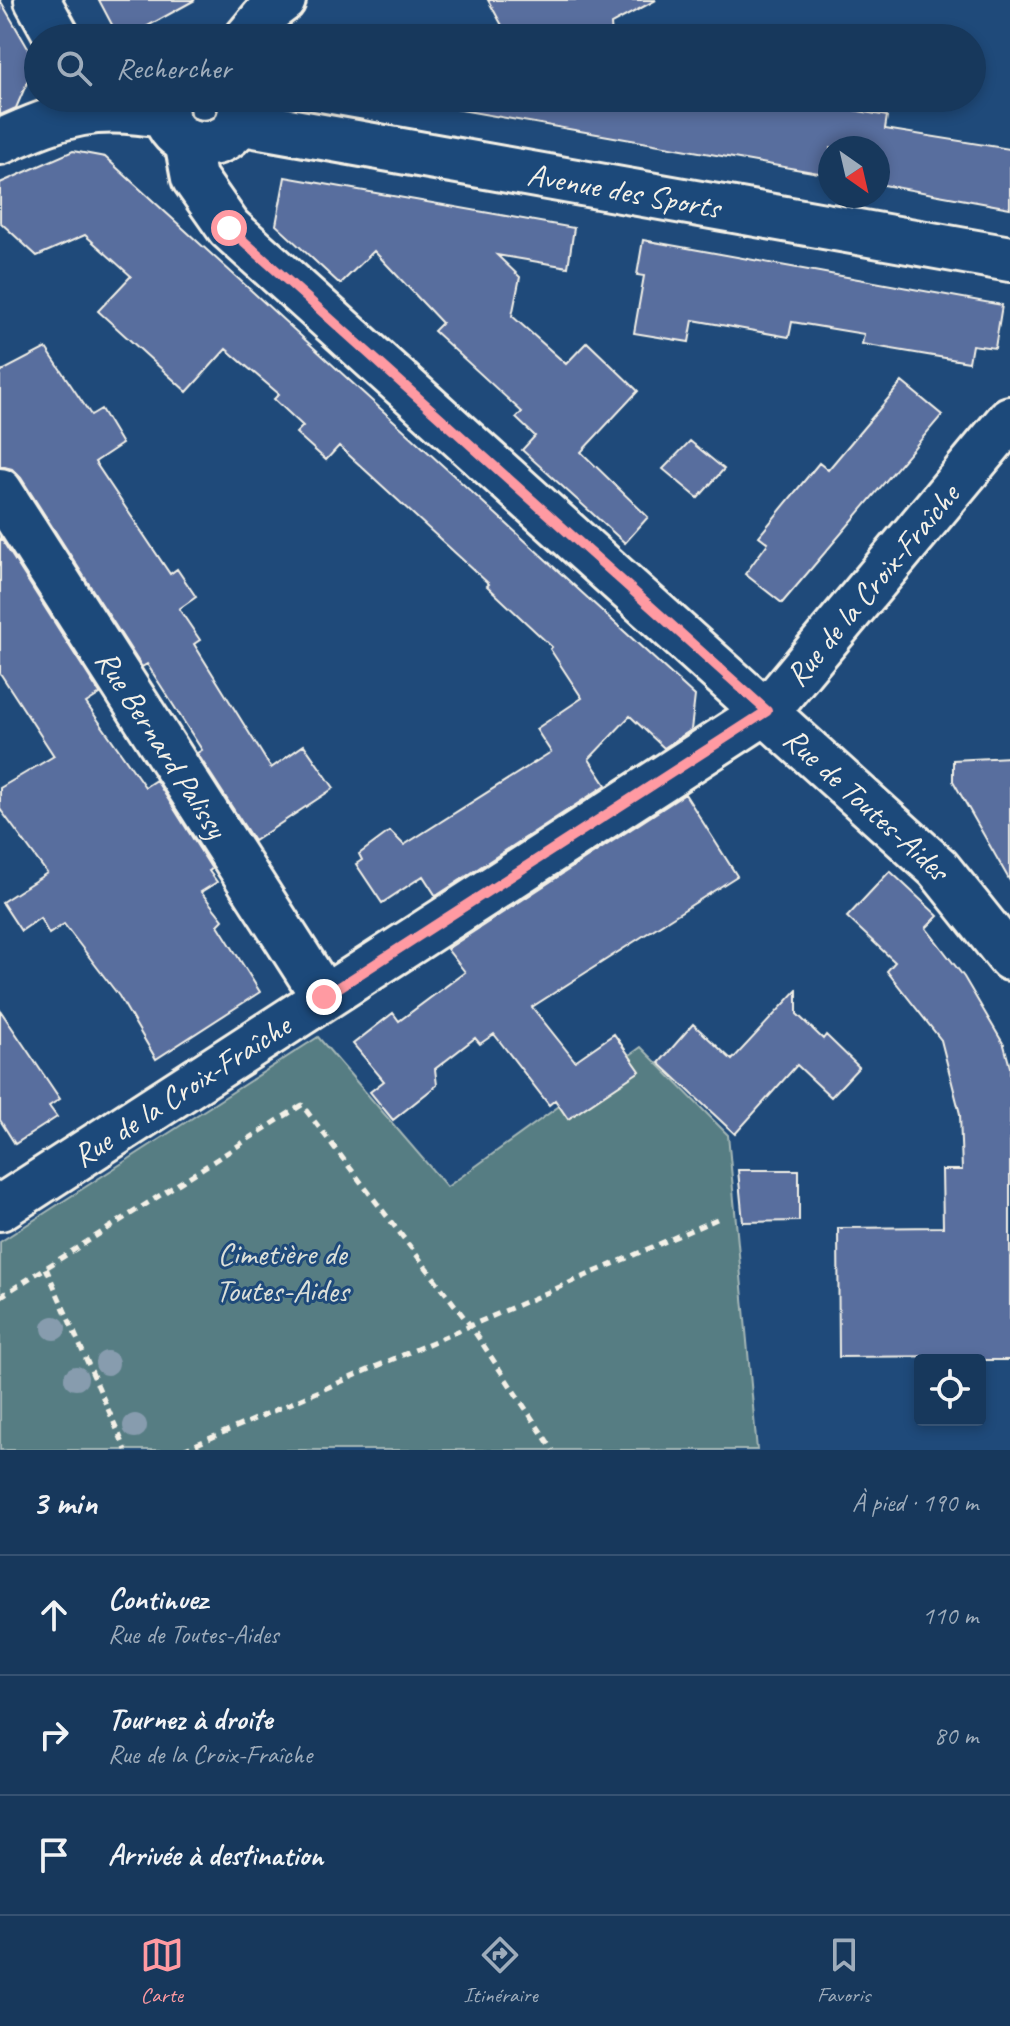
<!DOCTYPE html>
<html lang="fr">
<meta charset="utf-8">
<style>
:root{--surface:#17385c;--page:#203f62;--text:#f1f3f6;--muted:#9eacbb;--line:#365272;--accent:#ff9aa2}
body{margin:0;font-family:Caveat,sans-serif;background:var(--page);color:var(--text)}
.controls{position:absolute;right:24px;bottom:24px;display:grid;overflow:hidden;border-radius:8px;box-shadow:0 4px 12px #0003}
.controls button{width:72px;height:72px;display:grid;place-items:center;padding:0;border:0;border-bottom:2px solid var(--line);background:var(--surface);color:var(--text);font:40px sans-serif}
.compass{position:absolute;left:818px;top:136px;width:72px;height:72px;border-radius:50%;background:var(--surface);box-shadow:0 4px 12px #0003;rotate:146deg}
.stop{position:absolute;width:24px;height:24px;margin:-18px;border:6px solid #ff9aa2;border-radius:50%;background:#fff}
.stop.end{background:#ff9aa2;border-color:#fff;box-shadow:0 2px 8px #0008}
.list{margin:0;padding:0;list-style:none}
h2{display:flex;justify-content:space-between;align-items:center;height:104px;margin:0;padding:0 32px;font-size:34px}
h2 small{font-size:26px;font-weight:400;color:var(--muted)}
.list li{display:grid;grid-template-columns:52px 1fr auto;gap:24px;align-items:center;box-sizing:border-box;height:120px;padding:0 32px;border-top:2px solid var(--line)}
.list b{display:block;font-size:30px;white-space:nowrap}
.list p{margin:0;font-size:26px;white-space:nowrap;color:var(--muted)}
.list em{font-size:26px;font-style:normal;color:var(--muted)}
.icon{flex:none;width:44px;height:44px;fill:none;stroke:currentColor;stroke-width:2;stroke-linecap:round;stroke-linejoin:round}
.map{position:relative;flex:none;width:1010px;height:1450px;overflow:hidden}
.search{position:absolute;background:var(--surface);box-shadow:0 4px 12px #0003;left:24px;right:24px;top:24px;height:88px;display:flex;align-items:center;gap:20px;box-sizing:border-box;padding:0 28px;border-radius:44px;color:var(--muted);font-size:30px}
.sheet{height:464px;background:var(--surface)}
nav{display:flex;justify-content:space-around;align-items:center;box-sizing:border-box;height:112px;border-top:2px solid var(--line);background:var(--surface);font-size:22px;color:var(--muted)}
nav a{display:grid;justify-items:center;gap:4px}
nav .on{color:var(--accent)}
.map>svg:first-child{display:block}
</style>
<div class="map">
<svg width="1010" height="1450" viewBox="0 0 1010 1450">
<rect width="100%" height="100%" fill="#1f4a7a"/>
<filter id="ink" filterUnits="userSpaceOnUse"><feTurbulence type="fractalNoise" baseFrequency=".0125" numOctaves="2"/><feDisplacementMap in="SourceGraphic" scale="16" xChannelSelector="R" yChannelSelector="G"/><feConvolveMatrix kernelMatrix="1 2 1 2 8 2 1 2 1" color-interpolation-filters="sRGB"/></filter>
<g filter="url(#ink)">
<path fill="#567d83" stroke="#a5b7b6" stroke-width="2" d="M318,1037L447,1187L641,1047L728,1135L757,1450H0V1242Z"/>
<path fill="#586e9e" stroke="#f4f1e8" stroke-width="2" d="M0,0L36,62L16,108L0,115Z
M99,0H195L126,38H119Z
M488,0H656L611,24L612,38H509Z
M354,23L403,31L407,38H351Z
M455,98H831L830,106L887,116L885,129L1010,149V208L878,184V148H830V175L455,109Z
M73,151L105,157L695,696L691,730L664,748L630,716L589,759L606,785L436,896L423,876L382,903L356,864L362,860L359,854L390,831L404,845L551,752L536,729L582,698L550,649L552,647L487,586L489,584L339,446L326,460L296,433L303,426L274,399L279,394L226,349L187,392L98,311L131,276L85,235L37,256L0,222V183Z
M285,177L574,228L568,267L497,255L520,277L512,316L566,364L587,342L638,391L581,452L648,517L625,543L522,450L535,436L516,418L522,412L434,331L442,323L374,251L340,284L276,225Z
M643,240L1002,305L995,348L972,345L969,362L862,344L864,334L792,322L789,337L693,320L689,342L634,333L644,276L637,275Z
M46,348L91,415L101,409L122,444L95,462L170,574L177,569L196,597L179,609L200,640L194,644L271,768L304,745L334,788L254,841L197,753L202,750L147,664L142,667L21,478L12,469L0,466V372Z
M902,382L942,415L782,603L745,574L768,543L759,536L819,463L828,470Z
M690,441L724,469L698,498L663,469Z
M0,537L100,694L86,703L145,787L156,780L212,869L209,871L217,882L201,892L223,920L218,925L260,992L156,1059L119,996L64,924L49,934L40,918L21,931L2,902L47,873L0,809V788L54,756L0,673Z
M1010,757V881L953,781V760Z
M685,794L737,876L532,1007L575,1061L614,1034L640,1071L568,1119L555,1100L549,1105L494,1034L480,1044L475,1038L435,1069L437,1085L393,1120L370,1092L384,1081L353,1044L393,1013L399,1021L465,972L447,949Z
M890,871L938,916L926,928L964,977L1004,1045L1010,1067V1360H963V1356L839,1357L838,1228L943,1227L942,1170H962L960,1114L941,1040L887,971L895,962L847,917Z
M797,990V1014L823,1039L826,1035L859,1067L831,1097L797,1065L735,1134L659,1063L693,1024L732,1060Z
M0,1010L60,1099L49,1106L57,1117L15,1144L0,1120Z
M738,1170H799V1221L743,1222Z"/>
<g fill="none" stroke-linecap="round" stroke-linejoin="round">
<defs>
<g id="minor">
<path d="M37,0L58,38"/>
<path id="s1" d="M238,122L1010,259"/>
<path id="s2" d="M187,141L194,178L229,228L938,868L1010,958"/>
<path id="s3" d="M0,491L324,997"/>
<path id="s4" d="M0,1208L767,711L1010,419"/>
</g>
<path id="tertiary" d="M247,38L271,9L283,0
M167,98C152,160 255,158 239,98
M0,142C64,113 96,103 166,116"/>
</defs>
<use href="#minor" stroke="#f4f1e8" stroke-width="50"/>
<use href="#tertiary" stroke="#f4f1e8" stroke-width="50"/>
<path stroke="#f4f1e8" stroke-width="5" stroke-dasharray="8 6" stroke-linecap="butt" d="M46,1268L126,1450
M0,1297L302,1105L470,1325L553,1450
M183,1450L717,1219"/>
<use href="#minor" stroke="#1f4a7a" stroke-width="44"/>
<use href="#tertiary" stroke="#1f4a7a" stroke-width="44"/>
</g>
<g fill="#879cae">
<circle cx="54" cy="1328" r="12"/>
<circle cx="107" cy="1363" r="12"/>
<circle cx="76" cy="1378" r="12"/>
<circle cx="135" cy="1426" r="12"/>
</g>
</g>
<g fill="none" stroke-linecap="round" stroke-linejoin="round" filter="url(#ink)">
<path stroke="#ff9aa2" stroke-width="10" d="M229,228L767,711L324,997"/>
</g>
<g text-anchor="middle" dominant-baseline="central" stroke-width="6" stroke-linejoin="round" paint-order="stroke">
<g font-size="32" fill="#f4f1e8" stroke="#1f4a7a">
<text stroke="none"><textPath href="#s1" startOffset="392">Avenue des Sports</textPath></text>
<text stroke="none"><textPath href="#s4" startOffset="1078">Rue de la Croix-Fraîche</textPath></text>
<text stroke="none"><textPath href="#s3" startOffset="300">Rue Bernard Palissy</textPath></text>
<text stroke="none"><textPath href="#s2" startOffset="958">Rue de Toutes-Aides</textPath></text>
<text stroke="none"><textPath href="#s4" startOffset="216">Rue de la Croix-Fraîche</textPath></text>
</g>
<g font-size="32" fill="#dce0d9" stroke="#1f4a7a">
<text x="282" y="1253">Cimetière de<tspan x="282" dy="37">Toutes-Aides</tspan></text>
</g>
</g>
</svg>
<div class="controls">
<button><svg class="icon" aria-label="locate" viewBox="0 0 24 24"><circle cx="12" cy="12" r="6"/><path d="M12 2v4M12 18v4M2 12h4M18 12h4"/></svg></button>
</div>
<svg class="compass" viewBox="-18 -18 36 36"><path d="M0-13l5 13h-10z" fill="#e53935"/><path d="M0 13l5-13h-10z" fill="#9eacbb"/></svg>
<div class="stop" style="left:229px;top:228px"></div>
<div class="stop end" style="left:324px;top:997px"></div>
<div class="search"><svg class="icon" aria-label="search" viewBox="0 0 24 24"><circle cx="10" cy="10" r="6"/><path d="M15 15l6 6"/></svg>Rechercher</div>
</div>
<section class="sheet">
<h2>3 min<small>À pied · 190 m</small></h2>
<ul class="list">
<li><svg class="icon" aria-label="ahead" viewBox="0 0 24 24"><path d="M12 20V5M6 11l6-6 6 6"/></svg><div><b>Continuez</b><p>Rue de Toutes-Aides</p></div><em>110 m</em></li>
<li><svg class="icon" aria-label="right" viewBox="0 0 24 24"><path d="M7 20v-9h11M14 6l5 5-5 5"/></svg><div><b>Tournez à droite</b><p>Rue de la Croix-Fraîche</p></div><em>80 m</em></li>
<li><svg class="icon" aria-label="arrive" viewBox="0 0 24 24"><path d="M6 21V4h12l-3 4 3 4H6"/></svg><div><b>Arrivée à destination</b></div></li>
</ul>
</section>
<nav>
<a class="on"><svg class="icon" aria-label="map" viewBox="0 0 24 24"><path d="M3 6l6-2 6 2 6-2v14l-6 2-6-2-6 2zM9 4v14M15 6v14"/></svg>Carte</a>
<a><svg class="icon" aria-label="directions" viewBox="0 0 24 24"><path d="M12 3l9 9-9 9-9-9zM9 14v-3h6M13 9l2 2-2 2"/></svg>Itinéraire</a>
<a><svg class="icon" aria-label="saved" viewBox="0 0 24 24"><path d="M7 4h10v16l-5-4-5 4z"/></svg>Favoris</a>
</nav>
